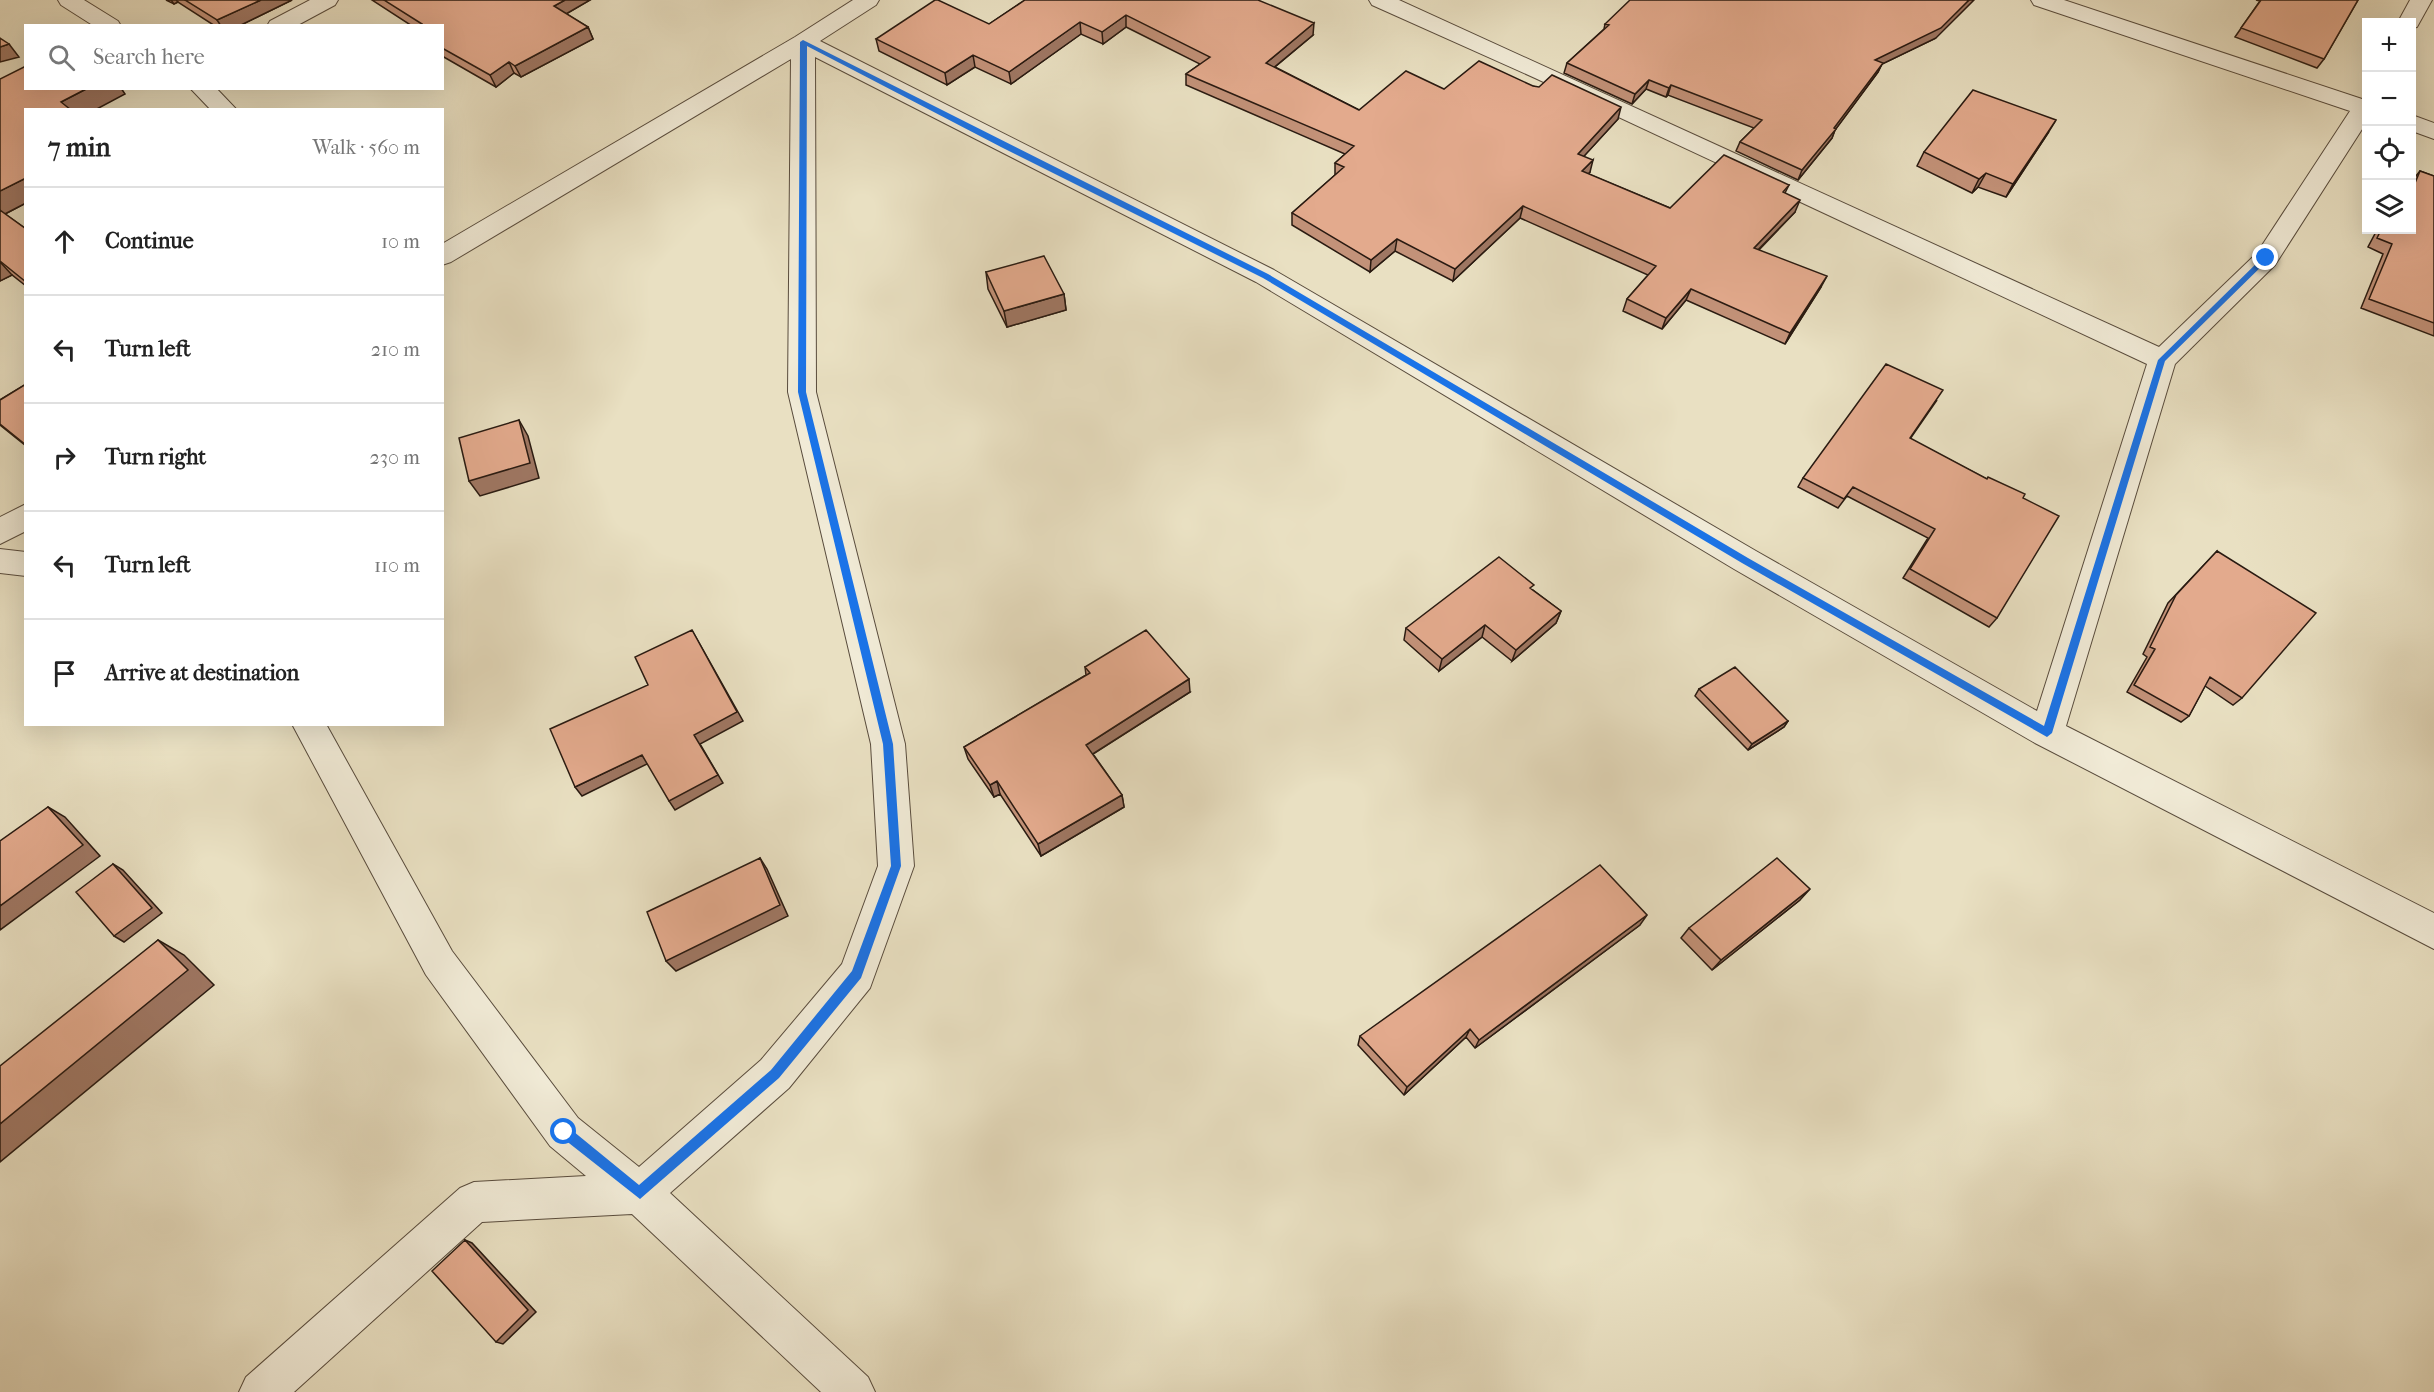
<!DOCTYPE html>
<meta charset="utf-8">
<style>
:root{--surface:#fff;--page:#f6f6f6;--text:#222;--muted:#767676;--line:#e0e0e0}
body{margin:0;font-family:"IM FELL French Canon",serif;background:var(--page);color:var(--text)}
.controls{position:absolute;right:18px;top:18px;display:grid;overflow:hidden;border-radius:0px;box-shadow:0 6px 24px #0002}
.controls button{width:54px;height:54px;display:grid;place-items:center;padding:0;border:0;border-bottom:2px solid var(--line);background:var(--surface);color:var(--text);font:30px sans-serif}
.stop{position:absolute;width:18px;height:18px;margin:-14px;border:4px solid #1a73e8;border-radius:50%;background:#fff}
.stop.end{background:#1a73e8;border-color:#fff;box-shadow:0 2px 6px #0008}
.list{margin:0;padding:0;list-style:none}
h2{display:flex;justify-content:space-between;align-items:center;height:78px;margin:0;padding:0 24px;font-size:26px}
h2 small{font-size:20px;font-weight:400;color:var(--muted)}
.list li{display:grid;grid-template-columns:39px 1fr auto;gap:18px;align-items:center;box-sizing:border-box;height:108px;padding:0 24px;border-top:2px solid var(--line)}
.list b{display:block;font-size:22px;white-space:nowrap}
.list em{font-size:20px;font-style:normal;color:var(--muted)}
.icon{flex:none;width:33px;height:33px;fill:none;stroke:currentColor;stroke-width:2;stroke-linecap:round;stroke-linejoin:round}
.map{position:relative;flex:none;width:2434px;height:1392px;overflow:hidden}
.search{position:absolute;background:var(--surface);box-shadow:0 6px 24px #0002;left:24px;top:24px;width:420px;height:66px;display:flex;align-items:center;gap:15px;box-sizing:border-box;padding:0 21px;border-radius:0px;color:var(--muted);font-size:22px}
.panel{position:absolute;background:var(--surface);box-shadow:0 6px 24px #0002;left:24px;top:108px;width:420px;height:618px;border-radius:0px}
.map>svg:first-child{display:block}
</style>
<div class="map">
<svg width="2434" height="1392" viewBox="0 0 2434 1392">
<rect width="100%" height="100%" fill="#e9e0c2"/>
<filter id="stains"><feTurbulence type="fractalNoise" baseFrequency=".00333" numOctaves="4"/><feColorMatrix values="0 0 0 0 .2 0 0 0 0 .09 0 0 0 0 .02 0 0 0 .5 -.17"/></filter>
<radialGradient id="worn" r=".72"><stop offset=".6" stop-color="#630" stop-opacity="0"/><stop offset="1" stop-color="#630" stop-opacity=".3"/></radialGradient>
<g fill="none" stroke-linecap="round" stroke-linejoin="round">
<defs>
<path id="street" d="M58,0H84L118,21L121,26H94L61,5Z
M310,0H338L335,5L296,26H267L270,21Z
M853,0H879L876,5L820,41L1274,270L1756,551L2037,711L2147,364L1535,78L1372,5L1369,0H1399L2159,347L2257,253L2350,111L2034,5L2031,0H2064L2362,99L2366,98V123L2275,265L2175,364L2066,726L2434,913V949L2035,743L1734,569L1256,282L815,57L816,392L905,744L914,866L870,988L789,1088L670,1193L868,1377L875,1392H821L632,1214L482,1222L294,1392H239L246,1377L460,1188L474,1182L586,1176L550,1146L426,975L292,724H326L452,951L578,1118L639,1167L761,1060L842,964L878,866L871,744L788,392L791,59L451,262L442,265V244L795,37Z
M2410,0H2432L2417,27L2412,28V22H2398Z
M190,88H216L237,110H211Z
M2412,115L2434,123V139L2412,131Z
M26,504V531L0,544V517Z
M0,549L26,552V576L0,573Z"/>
</defs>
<use href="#street" stroke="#594c3d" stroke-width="2"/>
<use href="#street" fill="#f1ebd7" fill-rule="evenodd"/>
</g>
<path fill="#c39279" stroke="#291a11" stroke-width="1.5" d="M166,0H292L239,26H215L178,2L174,4Z
M372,0H590L566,14L588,27L593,39L521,77L514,73L496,87L442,56V26H412Z
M1025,0L1313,35L1275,67L1359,110L1444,89L1533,86L1618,119L1584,156L1590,172L1588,174L1670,208L1789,185L1785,193L1795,212L1759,250L1821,287L1785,344L1686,300L1662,329L1623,311L1627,299L1648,275L1520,218L1453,281L1395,251L1370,272L1292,225V213L1335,175V163L1345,154L1186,85V74L1200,64L1126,27L1103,44L1081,34L1011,84L975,67L947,85L879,51L876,39L989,24Z
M2256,0H2358L2324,59L2317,68L2235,37L2260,1Z
M1605,24L1936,38L1882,64L1878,72L1835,130L1832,138L1798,180L1736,151L1740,142L1754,128L1668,95L1666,97L1646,89L1632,104L1564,73L1567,63L1604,29Z
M0,79L125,94L26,110V203L5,214L26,229V286L12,275L0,281Z
M2048,133L2006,197L1978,187L1972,193L1917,166L1924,152Z
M2420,171L2434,176V336L2361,308L2383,254L2368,247L2377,230H2412V181Z
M986,272L1064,294L1066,310L1007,327L988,289Z
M26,384V446L0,425V400Z
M1937,400L1910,439L2023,498L1997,618L1989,627L1903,578L1928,538L1847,496L1838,508L1798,487L1803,478Z
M2217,551L2242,698L2233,705L2205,686L2189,716L2181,722L2127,692L2147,657L2143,654L2168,603Z
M1533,590L1561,611L1556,623L1512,661L1482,637L1439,671L1404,640L1406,628Z
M1085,667L1190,692L1093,754L1122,795L1124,807L1041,856L1000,794L994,797L968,759L964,747L1086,675Z
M1699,689L1788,721L1784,727L1748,750L1695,696Z
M1800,900L1712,970L1681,938L1689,928Z
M1640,925L1475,1048L1466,1037L1404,1095L1358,1045L1360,1036Z"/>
<path fill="#9f7763" stroke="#291a11" stroke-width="1.5" d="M171,0H176L178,2L174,4Z
M261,0H292L239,26H221L217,20Z
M565,0H590L559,18L554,6Z
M1969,0H1974L1936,38L1882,64L1878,72L1835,130L1832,138L1798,180L1802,170L1834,128L1875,60Z
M1126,15V27L1103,44L1102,32Z
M1080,22L1081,34L1011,84L1009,72Z
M1314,23L1313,35L1266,74V63Z
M588,27L593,39L521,77L515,66Z
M9,44L19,57L0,62V47Z
M973,55L975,67L947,85L945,73Z
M509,62L514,73L496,87L490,75Z
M1649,80L1646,89L1632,104L1635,94Z
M1671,85L1668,95L1666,97L1669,88Z
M88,88H121L125,94L95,110H66L61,102Z
M1621,107L1618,119L1575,166L1578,154Z
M2056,120L2048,133L2006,197L2013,184Z
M1593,160L1590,172L1579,183L1582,171Z
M1986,173L1978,187L1972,193L1979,179Z
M26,178V203L1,216L0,215V191Z
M1800,200L1795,212L1749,259L1754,248Z
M1523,206L1520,218L1453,281L1455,269Z
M1397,239L1395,251L1370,272L1371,260Z
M0,262L12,275L0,281Z
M1827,276L1821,287L1785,344L1790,333Z
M1691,289L1686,300L1662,329L1666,318Z
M1064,294L1066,310L1007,327L1004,311Z
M519,420L528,436L539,478L480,496L469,481Z
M1561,611L1556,623L1512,661L1516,650Z
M1485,625L1482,637L1439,671L1442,659Z
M692,630L743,721L700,744L723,783L675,810L669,801L694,735Z
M1189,679L1190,692L1088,757L1086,745Z
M1788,721L1784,727L1748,750L1752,744Z
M642,755L649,763L582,796L575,787Z
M997,781L1000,794L994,797L990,785Z
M1122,795L1124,807L1041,856L1038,844Z
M48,807L65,817L100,856L0,930V906Z
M760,858L767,869L788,916L676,971L666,961Z
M113,864L123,870L162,913L124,942L114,936Z
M1810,889L1800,900L1712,970L1721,960Z
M1647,915L1640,925L1475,1048L1479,1040Z
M158,940L184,955L214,985L0,1162V1124Z
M1470,1029L1466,1037L1404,1095L1407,1087Z
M465,1240L472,1243L536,1312L503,1344L496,1342Z"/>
<path fill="#e3aa8d" stroke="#291a11" stroke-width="1.5" d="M185,0H261L217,20Z
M384,0H565L554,6L588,27L515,66L509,62L490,75L442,48V26H420L422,24Z
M935,0H938L989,24L1025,0H1258L1314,23L1266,63L1359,110L1406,71L1444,89L1479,61L1533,86L1539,87L1552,75L1621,107L1578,154L1593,160L1582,171L1670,208L1724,155L1789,185L1783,192L1800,200L1754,248L1827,276L1790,333L1691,289L1666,318L1627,299L1656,266L1523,206L1455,269L1397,239L1371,260L1292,213L1344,167L1335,163L1354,146L1186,74L1210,57L1126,15L1102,32L1080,22L1009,72L973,55L945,73L876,39Z
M1630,0H1969L1941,28L1875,60L1883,63L1834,128L1836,129L1802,170L1740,142L1762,120L1671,85L1669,88L1649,80L1635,94L1567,63L1609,25L1605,24Z
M2261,0H2358L2324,59L2241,28Z
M0,38L9,44L0,47Z
M26,66V88H88L61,102L71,110H26V178L0,191V79Z
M1973,90L2056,120L2013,184L1986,173L1979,179L1924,152Z
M2420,171L2434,176V323L2369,299L2392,244L2377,238L2381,230H2412V182L2415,183Z
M0,210L26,229V282L0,261Z
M1044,256L1064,294L1004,311L986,272Z
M1886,364L1943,390L1910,438L1987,479L1988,477L2025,494L2023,498L2059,516L1997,618L1910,569L1935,529L1853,487L1844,499L1803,478Z
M26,384V445L0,424V400Z
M519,420L530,463L469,481L459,438Z
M2217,551L2316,613L2242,698L2210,677L2189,716L2134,685L2155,649L2150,647L2176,595Z
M1499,557L1534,585L1530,588L1561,611L1516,650L1485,625L1442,659L1406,628Z
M692,630L737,712L694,735L718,775L669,801L642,755L575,787L550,729L648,685L635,657Z
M1146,630L1189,679L1086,745L1122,795L1038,844L997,781L990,785L964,747L1090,673L1085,667Z
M1735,667L1788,721L1752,744L1699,689Z
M48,807L83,845L0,906V841Z
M760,858L780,905L666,961L647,912Z
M1777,858L1810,889L1721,960L1689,928Z
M113,864L152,908L114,936L76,892Z
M1600,865L1647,915L1479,1040L1470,1029L1407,1087L1360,1036Z
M158,940L188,970L0,1124V1066Z
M465,1240L528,1310L496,1342L432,1271Z"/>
<path fill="#1a73e8" d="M803,40L1268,274L1748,558L2044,726L2158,360L2263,257L2270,258L2165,361L2052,733L2047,737L1742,563L1263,278L1001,147L807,46L806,392L893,744L901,866L861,978L779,1078L640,1199L560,1136V1127H568L639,1185L771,1070L852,971L891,866L883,744L798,392L800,42Z"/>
<rect width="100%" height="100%" filter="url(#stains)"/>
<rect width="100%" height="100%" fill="url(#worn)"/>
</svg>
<div class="controls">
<button>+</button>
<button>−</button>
<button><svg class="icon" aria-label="locate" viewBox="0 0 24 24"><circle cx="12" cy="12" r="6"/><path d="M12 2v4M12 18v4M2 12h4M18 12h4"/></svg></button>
<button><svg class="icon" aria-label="layers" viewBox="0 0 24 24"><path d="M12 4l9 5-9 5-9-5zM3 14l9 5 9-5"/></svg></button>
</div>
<div class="stop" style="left:564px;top:1132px"></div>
<div class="stop end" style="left:2266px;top:258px"></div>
<div class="search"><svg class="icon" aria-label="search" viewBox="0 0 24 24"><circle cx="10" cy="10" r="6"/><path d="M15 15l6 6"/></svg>Search here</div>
<section class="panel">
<h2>7 min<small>Walk · 560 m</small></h2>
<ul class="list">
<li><svg class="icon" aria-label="ahead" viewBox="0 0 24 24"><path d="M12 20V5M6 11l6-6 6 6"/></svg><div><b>Continue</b></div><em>10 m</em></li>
<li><svg class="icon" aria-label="left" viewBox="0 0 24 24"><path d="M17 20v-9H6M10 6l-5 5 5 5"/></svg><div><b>Turn left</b></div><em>210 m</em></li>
<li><svg class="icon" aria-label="right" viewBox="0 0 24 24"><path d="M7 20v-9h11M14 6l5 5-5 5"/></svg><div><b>Turn right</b></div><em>230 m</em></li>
<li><svg class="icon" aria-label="left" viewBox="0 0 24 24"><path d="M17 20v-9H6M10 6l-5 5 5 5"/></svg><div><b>Turn left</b></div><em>110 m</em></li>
<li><svg class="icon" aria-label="arrive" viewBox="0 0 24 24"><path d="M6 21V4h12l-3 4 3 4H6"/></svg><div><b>Arrive at destination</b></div></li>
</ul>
</section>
</div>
